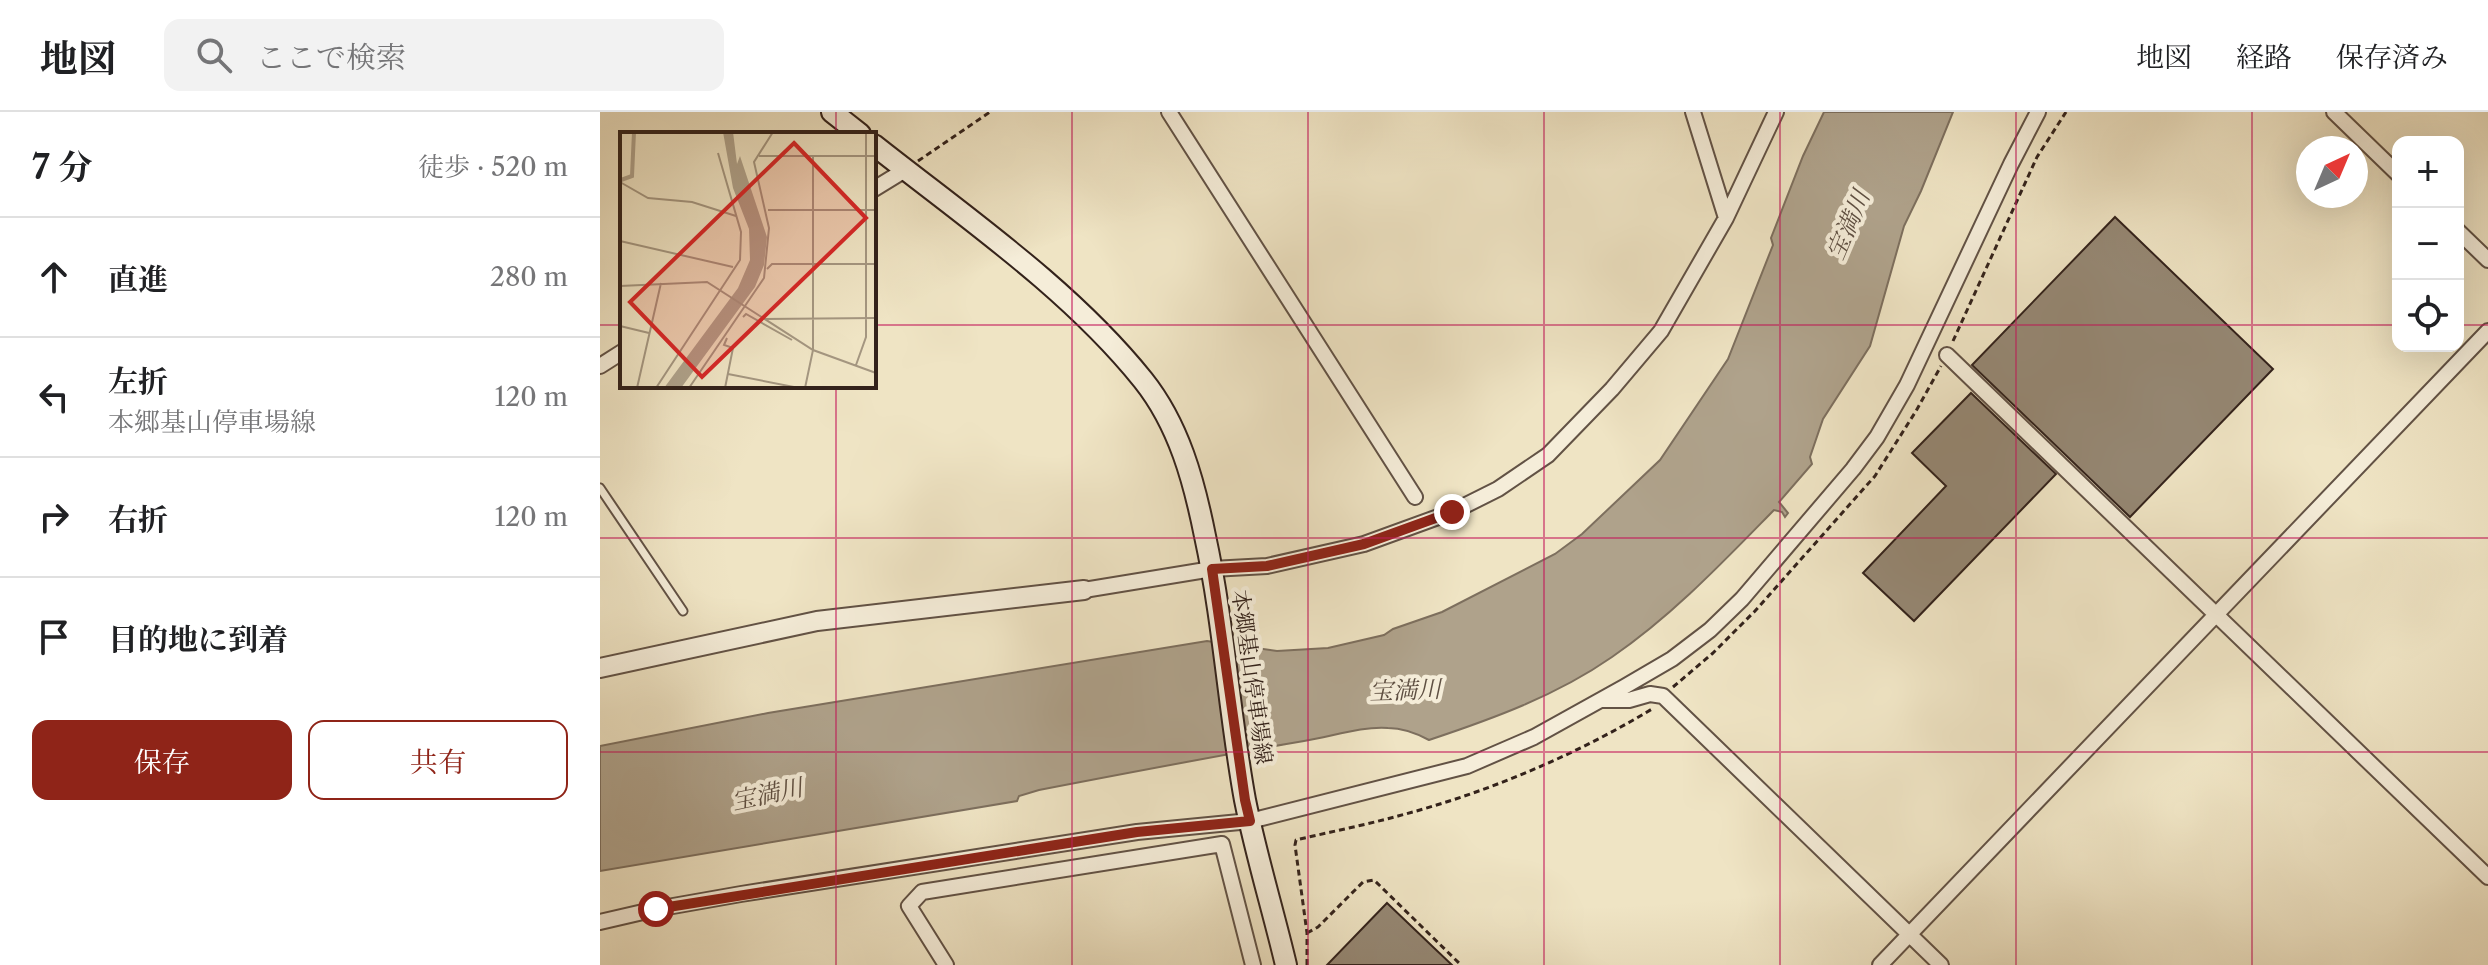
<!DOCTYPE html>
<html lang="ja">
<meta charset="utf-8">
<style>
:root{--surface:#fff;--page:#f2f2f2;--text:#202124;--muted:#757577;--line:#e0e0e0;--accent:#8f2418}
body{margin:0;font-family:"Libre Caslon Text","Noto Serif JP",serif;background:var(--page);color:var(--text)}
.controls{position:absolute;right:24px;top:24px;display:grid;overflow:hidden;border-radius:16px;box-shadow:0 8px 32px #0002}
.controls button{width:72px;height:72px;display:grid;place-items:center;padding:0;border:0;border-bottom:2px solid var(--line);background:var(--surface);color:var(--text);font:40px sans-serif}
.compass{position:absolute;left:1696px;top:24px;width:72px;height:72px;border-radius:50%;background:var(--surface);box-shadow:0 8px 32px #0002;rotate:44deg}
.stop{position:absolute;width:24px;height:24px;margin:-18px;border:6px solid #8f2418;border-radius:50%;background:#fff}
.stop.end{background:#8f2418;border-color:#fff;box-shadow:0 2px 8px #0008}
.list{margin:0;padding:0;list-style:none}
h2{display:flex;justify-content:space-between;align-items:center;height:104px;margin:0;padding:0 32px;font-size:34px}
h2 small{font-size:26px;font-weight:400;color:var(--muted)}
.list li{display:grid;grid-template-columns:52px 1fr auto;gap:24px;align-items:center;box-sizing:border-box;height:120px;padding:0 32px;border-top:2px solid var(--line)}
.list b{display:block;font-size:30px;white-space:nowrap}
.list p{margin:0;font-size:26px;white-space:nowrap;color:var(--muted)}
.list em{font-size:26px;font-style:normal;color:var(--muted)}
.actions{display:flex;gap:16px;padding:24px 32px}
.actions a{flex:1;padding:18px 0;border:2px solid var(--accent);border-radius:16px;text-align:center;font-size:28px;color:var(--accent)}
.actions .main{background:var(--accent);color:#fff}
.icon{flex:none;width:44px;height:44px;fill:none;stroke:currentColor;stroke-width:2;stroke-linecap:round;stroke-linejoin:round}
.map{position:relative;flex:none;width:1888px;height:853px;overflow:hidden}
header{display:flex;align-items:center;gap:48px;box-sizing:border-box;height:112px;padding:0 40px;background:var(--surface);border-bottom:2px solid var(--line)}
header strong{font-size:38px}
nav{display:flex;gap:44px;margin-inline-start:auto;font-size:28px}
.search{width:560px;height:72px;background:var(--page);display:flex;align-items:center;gap:20px;box-sizing:border-box;padding:0 28px;border-radius:16px;color:var(--muted);font-size:30px}
main{display:flex}
aside{flex:1;background:var(--surface)}
.map>svg:first-child{display:block}
</style>
<header>
<strong>地図</strong>
<div class="search"><svg class="icon" aria-label="search" viewBox="0 0 24 24"><circle cx="10" cy="10" r="6"/><path d="M15 15l6 6"/></svg>ここで検索</div>
<nav><a>地図</a><a>経路</a><a>保存済み</a></nav>
</header>
<main>
<aside>
<h2>7 分<small>徒歩 · 520 m</small></h2>
<ul class="list">
<li><svg class="icon" aria-label="ahead" viewBox="0 0 24 24"><path d="M12 20V5M6 11l6-6 6 6"/></svg><div><b>直進</b></div><em>280 m</em></li>
<li><svg class="icon" aria-label="left" viewBox="0 0 24 24"><path d="M17 20v-9H6M10 6l-5 5 5 5"/></svg><div><b>左折</b><p>本郷基山停車場線</p></div><em>120 m</em></li>
<li><svg class="icon" aria-label="right" viewBox="0 0 24 24"><path d="M7 20v-9h11M14 6l5 5-5 5"/></svg><div><b>右折</b></div><em>120 m</em></li>
<li><svg class="icon" aria-label="arrive" viewBox="0 0 24 24"><path d="M6 21V4h12l-3 4 3 4H6"/></svg><div><b>目的地に到着</b></div></li>
</ul>
<div class="actions"><a class="main">保存</a><a>共有</a></div>
</aside>
<div class="map">
<svg width="1888" height="853" viewBox="0 0 1888 853">
<rect width="100%" height="100%" fill="#efe4c4"/>
<filter id="stains"><feTurbulence type="fractalNoise" baseFrequency=".0025" numOctaves="4"/><feColorMatrix values="0 0 0 0 .2 0 0 0 0 .09 0 0 0 0 .02 0 0 0 .5 -.17"/></filter>
<radialGradient id="worn" r=".72"><stop offset=".6" stop-color="#630" stop-opacity="0"/><stop offset="1" stop-color="#630" stop-opacity=".3"/></radialGradient>
<path fill="#afa28b" stroke="#7d6f5e" stroke-width="2" d="M1224,0H1353L1321,79L1304,114L1270,234L1223,307L1210,345L1212,352L1179,390L1188,401L1185,405L1182,400L1174,398C1123,450 1072,504 1012,545C956,584 892,607 829,628C816,621 803,616 788,616C761,614 731,625 704,629C615,644 527,661 439,678L419,684L417,689L0,759V634L168,601L607,529L677,539L728,536L784,523L793,517L842,500L955,442L982,422L1060,348L1128,247L1173,133L1171,126L1203,44Z"/>
<path fill="#958773" stroke="#33221b" stroke-width="2" d="M1515,105L1673,257L1530,405L1372,253Z
M1371,281L1456,362L1314,509L1263,461L1346,374L1312,341Z
M787,791L832,834L852,853H727Z"/>
<g fill="none" stroke-linecap="round" stroke-linejoin="round">
<defs>
<path id="service" d="M0,376L83,499"/>
<path id="minor" d="M569,0L815,385
M1093,0L1126,106
M1734,0L1798,62
M274,77L305,58
M1858,119L1888,148
M1347,243L1888,765
M0,254L22,240
M484,478L612,457L667,454L764,432L852,400L898,377L948,343L1012,277L1061,219L1126,106L1176,0
M1003,588H1029L1050,582L1063,584L1341,853
M0,810L56,797L141,782L537,720L650,709L867,654L934,625L1024,575L1072,547L1110,518L1142,487L1253,357L1277,325L1307,273L1411,52L1438,0
M346,853L309,794L322,780L622,732L653,853
M1280,853L1888,219"/>
<path id="tertiary" d="M0,556L217,509L484,478"/>
<path id="secondary" d="M232,0L260,22
M274,33C365,105 470,177 543,268C579,313 594,369 605,424C624,511 629,601 645,688C656,743 673,798 686,853"/>
</defs>
<use href="#service" stroke="#625245" stroke-width="11"/>
<use href="#minor" stroke="#625245" stroke-width="18"/>
<use href="#tertiary" stroke="#625245" stroke-width="22"/>
<use href="#secondary" stroke="#33221b" stroke-width="24"/>
<path stroke="#33221b" stroke-width="3" stroke-dasharray="6 4" stroke-linecap="butt" d="M318,49L390,0
M1353,229L1437,45L1466,0
M1073,575L1113,541L1155,499L1275,364L1316,299L1341,254
M707,821L718,815L763,770L774,768L861,853
M707,853V821L695,733L696,728C730,720 765,713 798,704C886,681 974,644 1052,597"/>
<use href="#service" stroke="#f5edd9" stroke-width="7"/>
<use href="#minor" stroke="#f5edd9" stroke-width="14"/>
<use href="#tertiary" stroke="#f5edd9" stroke-width="18"/>
<use href="#secondary" stroke="#f5edd9" stroke-width="20"/>
</g>
<g fill="none" stroke-linecap="round" stroke-linejoin="round">
<path stroke="#8f2418" stroke-width="10" d="M56,797L537,720L650,709L645,688L612,457L667,454L764,432L852,400"/>
</g>
<path fill="none" stroke="#c2185b" stroke-width="2" stroke-opacity="0.55" d="M236,0V22M472,0V853M708,0V853M944,0V853M1180,0V853M1416,0V853M1652,0V853M0,213H22M274,213H1798M1858,213H1888M236,274V853M0,426H1888M0,640H1888"/>
<g text-anchor="middle" dominant-baseline="central" stroke-width="8" stroke-linejoin="round" paint-order="stroke">
<g font-size="22" fill="#33221b" stroke="#f5edd9">
<text transform="translate(652 565) rotate(82)">本郷基山停車場線</text>
</g>
<g font-size="24" font-style="italic" fill="#5e4f42" stroke="#f5edd9">
<text transform="translate(1248 113) rotate(-67)">宝満川</text>
<text transform="translate(805 578) rotate(-2)">宝満川</text>
<text transform="translate(167 682) rotate(-12)">宝満川</text>
</g>
</g>
<g transform="translate(20 20)">
<rect width="256" height="256" fill="#efe4c4"/>
<path d="M103,0H113L117,32L120,24L147,105L144,133L135,155L61,256H44L118,156L130,128L129,97L113,56Z" fill="#afa28b"/>
<path fill="none" stroke="#afa28b" stroke-width="4" d="M1,48L12,44L14,0"/>
<path fill="none" stroke="#a49680" stroke-width="2" d="M139,24H256M0,50L28,66L72,70L116,84M148,78H256M0,109L113,135M147,137L152,132H256M0,154L87,150L193,218L256,241M123,185L126,182L172,208M144,187L256,186M0,194L29,201M236,233L246,205V0M108,242L179,256M17,256L41,151M36,256L120,128L121,100L98,21M69,256L144,146L149,96L134,30L153,0M105,256L113,216L104,213L107,206M185,256L193,218V24"/>
<path fill="#d62828" fill-opacity="0.15" stroke="#d62828" stroke-width="4" d="M174,11L246,86L82,245L10,170Z"/>
<rect width="256" height="256" fill="none" stroke="#33221b" stroke-width="4"/>
</g>
<rect width="100%" height="100%" filter="url(#stains)"/>
<rect width="100%" height="100%" fill="url(#worn)"/>
</svg>
<div class="controls">
<button>+</button>
<button>−</button>
<button><svg class="icon" aria-label="locate" viewBox="0 0 24 24"><circle cx="12" cy="12" r="6"/><path d="M12 2v4M12 18v4M2 12h4M18 12h4"/></svg></button>
</div>
<svg class="compass" viewBox="-18 -18 36 36"><path d="M0-13l5 13h-10z" fill="#e53935"/><path d="M0 13l5-13h-10z" fill="#757577"/></svg>
<div class="stop" style="left:56px;top:797px"></div>
<div class="stop end" style="left:852px;top:400px"></div>
</div>
</main>
